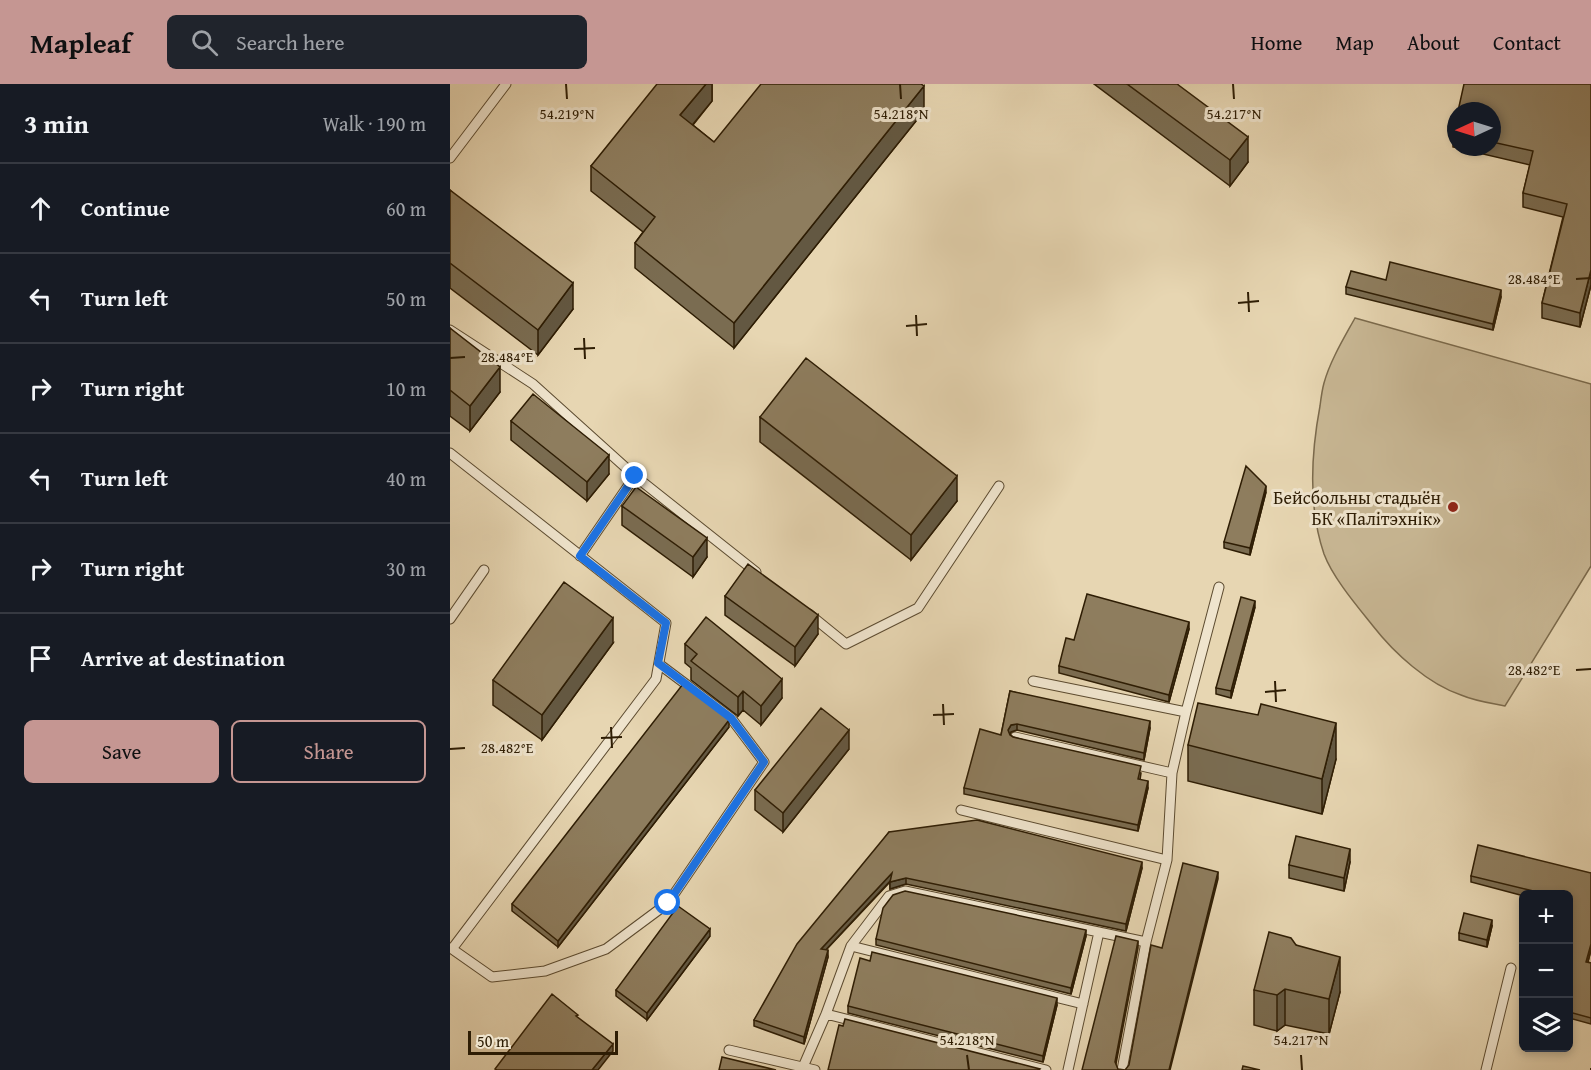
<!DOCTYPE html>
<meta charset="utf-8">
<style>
:root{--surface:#171b24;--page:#20242c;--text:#f1f3f6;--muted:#9ea1a6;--line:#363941;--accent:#c59692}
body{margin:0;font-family:"Gentium Book Plus",serif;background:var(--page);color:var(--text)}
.controls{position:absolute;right:18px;bottom:18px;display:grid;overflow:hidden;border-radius:9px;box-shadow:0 3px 9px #0003}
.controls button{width:54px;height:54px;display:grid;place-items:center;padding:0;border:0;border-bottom:2px solid var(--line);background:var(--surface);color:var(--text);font:30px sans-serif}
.compass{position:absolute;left:997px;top:18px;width:54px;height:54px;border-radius:50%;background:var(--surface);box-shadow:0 3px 9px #0003;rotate:266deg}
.scale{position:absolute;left:18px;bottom:15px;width:150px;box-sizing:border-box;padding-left:6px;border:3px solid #2e1d04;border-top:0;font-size:16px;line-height:21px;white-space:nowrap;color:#2e1d04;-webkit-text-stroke:4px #efe4cd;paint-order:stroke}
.stop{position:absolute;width:18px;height:18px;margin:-14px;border:4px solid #1a73e8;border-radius:50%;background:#fff}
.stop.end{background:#1a73e8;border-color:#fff;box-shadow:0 2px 6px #0008}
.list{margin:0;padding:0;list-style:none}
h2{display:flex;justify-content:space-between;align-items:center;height:78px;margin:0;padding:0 24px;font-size:26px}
h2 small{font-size:20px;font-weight:400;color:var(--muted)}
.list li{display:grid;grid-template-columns:39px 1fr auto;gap:18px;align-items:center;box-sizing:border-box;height:90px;padding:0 24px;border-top:2px solid var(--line)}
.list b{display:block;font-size:22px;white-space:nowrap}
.list em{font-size:20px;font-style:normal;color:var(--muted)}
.actions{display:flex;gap:12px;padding:18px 24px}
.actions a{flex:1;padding:14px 0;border:2px solid var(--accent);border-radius:9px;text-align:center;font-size:21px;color:var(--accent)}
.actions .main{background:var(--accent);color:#111}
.icon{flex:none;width:33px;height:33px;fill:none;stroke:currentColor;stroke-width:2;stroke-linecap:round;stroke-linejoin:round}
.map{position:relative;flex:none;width:1141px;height:986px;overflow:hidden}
header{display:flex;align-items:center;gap:36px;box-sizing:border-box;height:84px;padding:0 30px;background:var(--accent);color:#111}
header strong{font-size:28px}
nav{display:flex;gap:33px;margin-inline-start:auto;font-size:21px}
.search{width:420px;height:54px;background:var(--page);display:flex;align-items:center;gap:15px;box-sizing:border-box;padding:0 21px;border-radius:9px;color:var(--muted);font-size:22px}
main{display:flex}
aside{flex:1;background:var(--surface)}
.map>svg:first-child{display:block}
</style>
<header>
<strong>Mapleaf</strong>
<div class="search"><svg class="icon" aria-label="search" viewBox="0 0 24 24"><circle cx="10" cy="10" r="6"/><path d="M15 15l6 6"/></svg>Search here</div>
<nav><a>Home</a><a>Map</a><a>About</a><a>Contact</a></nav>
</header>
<main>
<aside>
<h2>3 min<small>Walk · 190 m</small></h2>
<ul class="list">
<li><svg class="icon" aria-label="ahead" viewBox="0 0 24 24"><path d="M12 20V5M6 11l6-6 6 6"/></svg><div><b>Continue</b></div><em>60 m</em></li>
<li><svg class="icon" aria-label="left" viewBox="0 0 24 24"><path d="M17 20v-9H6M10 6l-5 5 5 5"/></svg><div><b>Turn left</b></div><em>50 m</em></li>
<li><svg class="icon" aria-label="right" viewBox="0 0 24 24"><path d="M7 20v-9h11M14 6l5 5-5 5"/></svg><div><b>Turn right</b></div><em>10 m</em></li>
<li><svg class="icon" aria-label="left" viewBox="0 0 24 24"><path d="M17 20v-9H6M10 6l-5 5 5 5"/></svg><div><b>Turn left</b></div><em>40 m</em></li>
<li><svg class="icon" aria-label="right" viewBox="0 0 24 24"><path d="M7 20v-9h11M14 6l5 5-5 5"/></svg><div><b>Turn right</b></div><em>30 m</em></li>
<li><svg class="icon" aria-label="arrive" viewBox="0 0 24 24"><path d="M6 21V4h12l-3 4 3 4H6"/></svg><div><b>Arrive at destination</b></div></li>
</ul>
<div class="actions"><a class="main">Save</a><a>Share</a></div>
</aside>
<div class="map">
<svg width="1141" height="986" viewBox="0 0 1141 986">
<rect width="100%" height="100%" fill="#e7d6b2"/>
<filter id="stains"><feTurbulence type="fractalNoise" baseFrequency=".00333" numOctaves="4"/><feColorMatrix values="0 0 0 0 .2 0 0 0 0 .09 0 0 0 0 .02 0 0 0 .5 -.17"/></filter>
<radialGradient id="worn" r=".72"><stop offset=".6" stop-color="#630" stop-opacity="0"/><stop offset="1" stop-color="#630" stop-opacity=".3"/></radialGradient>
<path fill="#c8b794" stroke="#7b6a4c" stroke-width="1.5" d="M905,234L1141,300V482L1055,622C1040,619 1025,617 1011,611C978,600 944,569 923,542C907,522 883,494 874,470C858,423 861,370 870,322C871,314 872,306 874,299C880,277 894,254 905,234Z"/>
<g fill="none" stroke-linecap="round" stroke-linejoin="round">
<defs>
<path id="service" d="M0,74L56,0
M0,246L83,300L185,392L306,488
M0,369L216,539L206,595L2,865L0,864
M130,472L185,392
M359,530L396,560L468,524L549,402
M0,535L34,486
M583,597L736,628
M565,653L722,689
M511,726L717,776
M401,862L633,920
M2,865L42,893L95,887L156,865L218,819L314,678L281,634L209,580
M376,930L596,986
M279,966L365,986
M353,983L376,930L401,862L439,812L455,807L696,858
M618,986L649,848
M672,986L696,858L717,776L722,689L736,628L769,503
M1036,986L1061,884"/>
</defs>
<use href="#service" stroke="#5c4b30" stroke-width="11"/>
<path stroke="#2e1d04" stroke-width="4" stroke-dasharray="1.5 3" stroke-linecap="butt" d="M1140,986H1141"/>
<use href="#service" stroke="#efe4cd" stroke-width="9"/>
</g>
<path fill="#7a6c51" stroke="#2e1d04" stroke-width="1.5" d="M262,0V17L243,41L264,58L474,27L284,264L185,184V159L193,148L141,107V82Z
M644,0H727L798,78L780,102Z
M1141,0V201L1130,243L1092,234V219L1113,133L1073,123V109L1080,81L1003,63V49L1006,34V63H1042V27Z
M0,106L123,225L88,271L0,204Z
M896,203L1051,213L1043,246L896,210Z
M0,244L50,308L20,347L0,332Z
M310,333L507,417L461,476L310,358Z
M61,337L159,390L137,417L61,356Z
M816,408L800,471L774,464V458Z
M172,422L257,473L243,493L172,441Z
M275,512L368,550L345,582L275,531Z
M805,523L781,614L766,610V604Z
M739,545L719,618L609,589V582L624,556Z
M163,559L92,656L43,621V596Z
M235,560L332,614L311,641L293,626L288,632L241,596V584L235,579Z
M560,607L700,644L694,676L567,646L561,648L560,650L563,653L691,689L690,696L698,704L688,747L514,710V704L551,651Z
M808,631L886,675L872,730L738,697V661Z
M279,643L108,863L62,827V820Z
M399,665L333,748L305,726V706Z
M439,748L692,784L676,847L456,800L440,805V798L376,866L378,873L354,960L304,942V936Z
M900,778L894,807L839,794V781Z
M1141,789V866L1138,878L1141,879V940L1119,934V810H1074V812L1021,798V792Z
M1042,842L1037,863L1009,856V849Z
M260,852L197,936L166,912V906Z
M636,852L621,910L426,861V855Z
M846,861L890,908L879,950L835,941L827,947L804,941V906Z
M420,877L607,921L593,978L398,929V922Z"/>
<path fill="#635842" stroke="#2e1d04" stroke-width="1.5" d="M256,0H262V17L230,56V31Z
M474,2V27L284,264V239Z
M798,53V78L780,102V76Z
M1141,186V201L1130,243V229Z
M123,199V225L88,271V246Z
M1051,206V213L1043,246V240Z
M50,283V308L20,347V322Z
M159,371V390L137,417V398Z
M507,392V417L461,476V451Z
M816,402V408L800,471V464Z
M257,454V473L243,493V473Z
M805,517V523L781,614V607Z
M368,531V550L345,582V563Z
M163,534V559L92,656V631Z
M739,538V545L719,618V611Z
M332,595V614L311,641V622Z
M293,607V626L288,632V613Z
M279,636V643L108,863V857Z
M700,637V644L694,676V669Z
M886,639V675L872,730V695Z
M567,640V646L561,648L558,652V646L561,641Z
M399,646V665L333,748V729Z
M698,697V704L688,747V741Z
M900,765V778L894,807V794Z
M692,778V784L676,847V840Z
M768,788V795L720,986H719Z
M442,789V795L371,871V865Z
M456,794V800L440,805V798Z
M1042,836V842L1037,863V856Z
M260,845V852L197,936V929Z
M636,846V852L621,910V904Z
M688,857V864L665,985V978Z
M1141,860V866L1136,885V878Z
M378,866V873L354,960V953Z
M890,873V908L879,950V915Z
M835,905V941L827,947V911Z
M607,914V921L593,978V972Z
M163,960V967L148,986H142Z"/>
<path fill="#8e7d5e" stroke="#2e1d04" stroke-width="1.5" d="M207,0H256L230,31L264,58L311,0H471L474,2L284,239L185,159L205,133L141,82Z
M677,0H727L798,53L780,76Z
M1014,0H1141V186L1130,229L1092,219L1117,120L1073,109L1083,67L1042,58V27H1008Z
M1006,34V49H1003Z
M0,106L123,199L88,246L0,179Z
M940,178L1051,206L1043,240L896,203L901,187L936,196Z
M0,244L50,283L20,322L0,306Z
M356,274L507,392L461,451L310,333Z
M83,310L159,371L137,398L61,337Z
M796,382L816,402L800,464L774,458Z
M186,403L257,454L243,473L172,422Z
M298,480L368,531L345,563L275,512Z
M114,498L163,534L92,631L43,596Z
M637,510L739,538L719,611L609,582L616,554L624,556Z
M791,513L805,517L781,607L766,604Z
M256,533L332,595L311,622L293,607L288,613L241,577L247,570L235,560Z
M233,600L276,632L279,636L108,857L62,820Z
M560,607L700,637L694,669L567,640L561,641L558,646L560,651L563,653L691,682L688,695L698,697L688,741L514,704L530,645L551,651Z
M748,619L808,631L811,620L886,639L872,695L738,661Z
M371,624L399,646L333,729L305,706Z
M527,736L692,778L676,840L456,794L440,798L442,789L371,865L378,866L354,953L304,936L347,860L439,748Z
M846,752L900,765L894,794L839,781Z
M1028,761L1141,789V860L1136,878L1141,879V934L1119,928V810H1096L1021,792Z
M733,779L768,788L719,986H632L666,852L688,857L665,978L668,985L675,986L679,981L701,861L712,864Z
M455,807L636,846L621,904L426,855L433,824L443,811Z
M228,822L260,845L197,929L166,906Z
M1014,829L1042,836L1037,856L1009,849Z
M819,848L841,854L846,861L890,873L879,915L835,905L827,911L804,906Z
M422,868L607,914L593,972L398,922L410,874L420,877Z
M102,910L128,931L126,932L163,960L142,986H47L45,985Z
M395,935L590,985L589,986H378L389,941L393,942Z
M272,973L326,986H269Z
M793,982L810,986H792Z"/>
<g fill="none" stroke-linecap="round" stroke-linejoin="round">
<path stroke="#1a73e8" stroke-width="8" d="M185,392L130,472L216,539L208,579L281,634L314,678L218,819"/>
</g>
<path fill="none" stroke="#2e1d04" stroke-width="2" d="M116,0L117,15M450,0L451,15M783,0L784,15M1126,195L1141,194M798,208L799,228M788,219L809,217M466,231L467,252M456,242L477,240M134,254L135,275M124,265L145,264M0,274L15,273M1126,586L1141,585M825,597L826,618M815,608L836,606M493,620L494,641M483,631L504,630M161,643L162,664M151,654L172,653M0,665L15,664M517,971L519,986M851,971L852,986"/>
<circle fill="#8f2418" stroke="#efe4cd" stroke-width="2" cx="1003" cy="423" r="6"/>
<g text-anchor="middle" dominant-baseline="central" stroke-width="6" stroke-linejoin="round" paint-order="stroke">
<g font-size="18" fill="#2e1d04" stroke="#efe4cd" text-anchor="end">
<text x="991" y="413">Бейсбольны стадыён<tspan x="991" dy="21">БК «Палітэхнік»</tspan></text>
</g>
</g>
<g font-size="15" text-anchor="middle" fill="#2e1d04" stroke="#efe4cd" stroke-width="6" stroke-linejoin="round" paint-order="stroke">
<text x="117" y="35">54.219°N</text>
<text x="451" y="35">54.218°N</text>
<text x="784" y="35">54.217°N</text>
<text x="1084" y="200">28.484°E</text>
<text x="57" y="278">28.484°E</text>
<text x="1084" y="591">28.482°E</text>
<text x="57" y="669">28.482°E</text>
<text x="517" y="961">54.218°N</text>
<text x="851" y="961">54.217°N</text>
</g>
<rect width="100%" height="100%" filter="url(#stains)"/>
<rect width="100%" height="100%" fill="url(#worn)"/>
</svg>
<div class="controls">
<button>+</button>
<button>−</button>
<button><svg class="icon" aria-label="layers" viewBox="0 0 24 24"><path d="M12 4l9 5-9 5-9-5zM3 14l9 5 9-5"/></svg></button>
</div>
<svg class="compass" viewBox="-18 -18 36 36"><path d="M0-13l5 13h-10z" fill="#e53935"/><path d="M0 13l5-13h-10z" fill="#9ea1a6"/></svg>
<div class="scale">50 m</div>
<div class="stop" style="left:218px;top:819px"></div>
<div class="stop end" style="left:185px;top:392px"></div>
</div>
</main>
